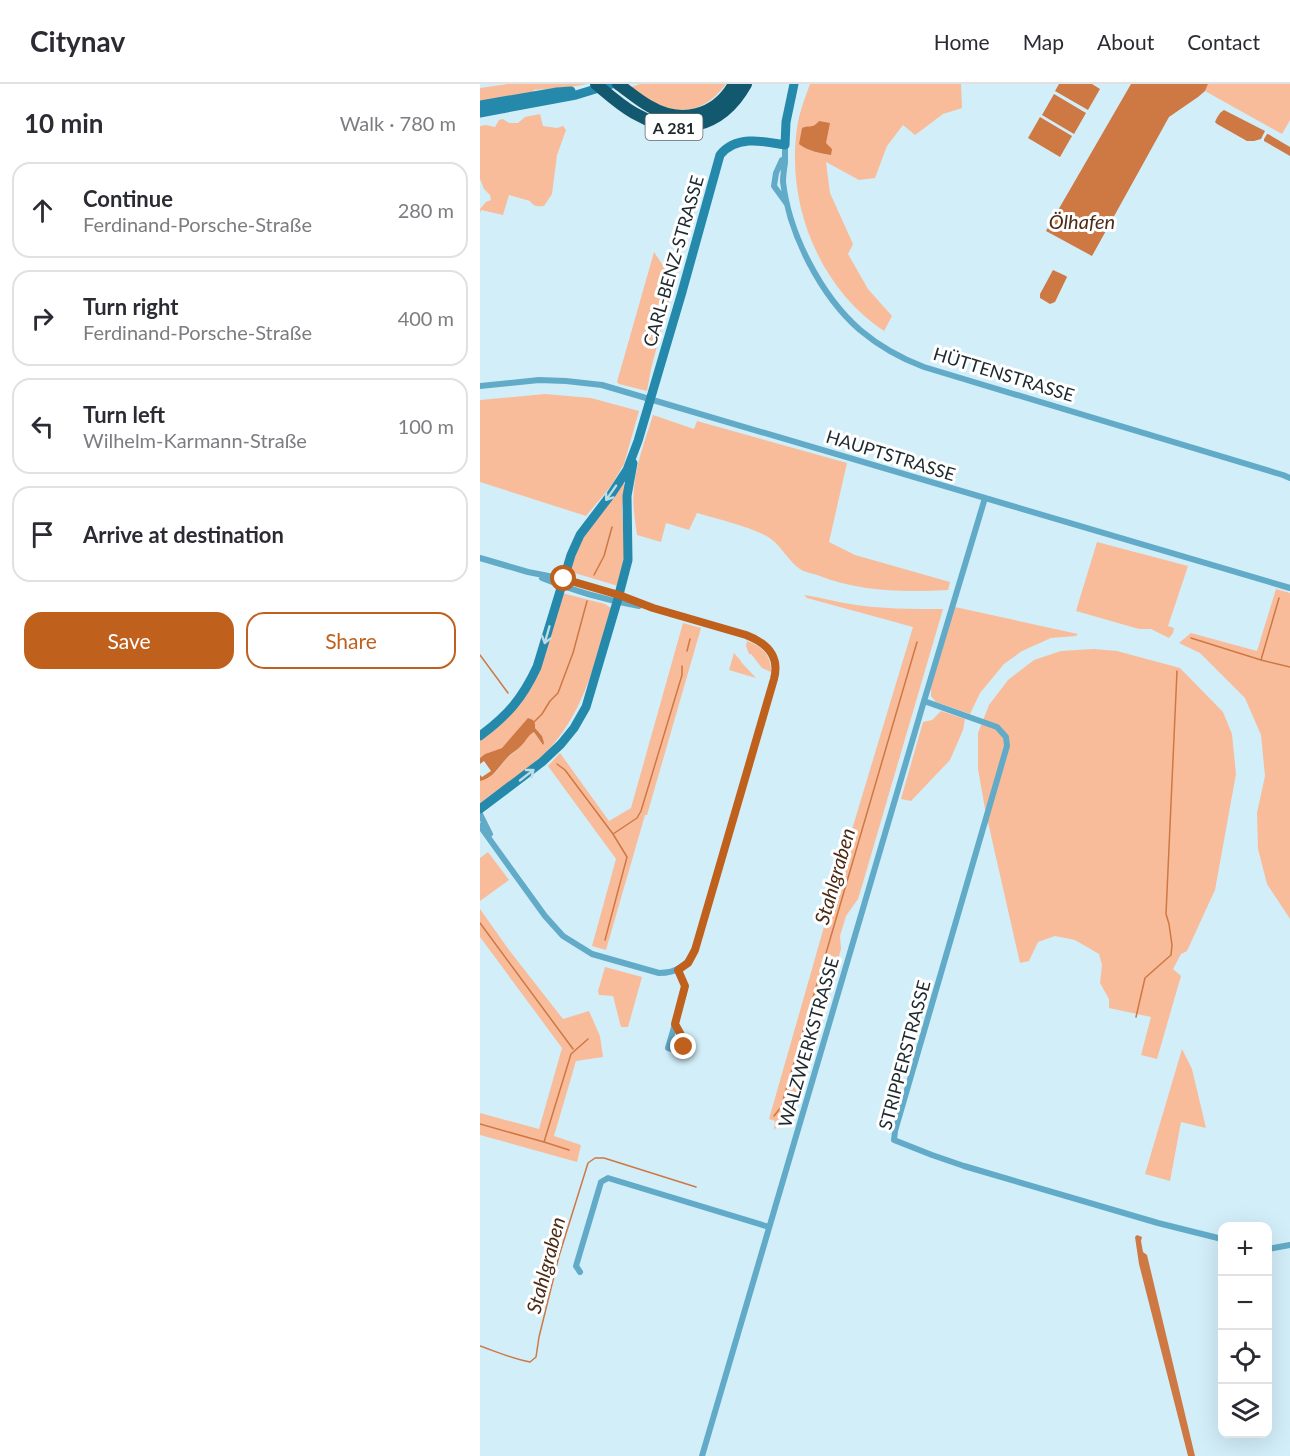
<!DOCTYPE html>
<meta charset="utf-8">
<style>
:root{--surface:#fff;--page:#f2f2f3;--text:#2b2b33;--muted:#7c7c81;--line:#e1e1e2;--accent:#c0601d}
body{margin:0;font-family:Lato,sans-serif;background:var(--page);color:var(--text)}
.controls{position:absolute;right:18px;bottom:18px;display:grid;overflow:hidden;border-radius:12px;box-shadow:0 6px 24px #0002}
.controls button{width:54px;height:54px;display:grid;place-items:center;padding:0;border:0;border-bottom:2px solid var(--line);background:var(--surface);color:var(--text);font:30px sans-serif}
.stop{position:absolute;width:18px;height:18px;margin:-14px;border:4px solid #c0601d;border-radius:50%;background:#fff}
.stop.end{background:#c0601d;border-color:#fff;box-shadow:0 2px 6px #0008}
.list{margin:0;padding:0;list-style:none}
h2{display:flex;justify-content:space-between;align-items:center;height:78px;margin:0;padding:0 24px;font-size:26px}
h2 small{font-size:20px;font-weight:400;color:var(--muted)}
.list li{display:grid;grid-template-columns:39px 1fr auto;gap:18px;align-items:center;box-sizing:border-box;height:96px;margin:0 12px 12px;padding:0 12px;border:2px solid var(--line);border-radius:18px}
.list b{display:block;font-size:22px;white-space:nowrap}
.list p{margin:0;font-size:20px;white-space:nowrap;color:var(--muted)}
.list em{font-size:20px;font-style:normal;color:var(--muted)}
.actions{display:flex;gap:12px;padding:18px 24px}
.actions a{flex:1;padding:14px 0;border:2px solid var(--accent);border-radius:18px;text-align:center;font-size:21px;color:var(--accent)}
.actions .main{background:var(--accent);color:#fff}
.icon{flex:none;width:33px;height:33px;fill:none;stroke:currentColor;stroke-width:2;stroke-linecap:round;stroke-linejoin:round}
.map{position:relative;flex:none;width:810px;height:1372px;overflow:hidden}
header{display:flex;align-items:center;gap:36px;box-sizing:border-box;height:84px;padding:0 30px;background:var(--surface);border-bottom:2px solid var(--line)}
header strong{font-size:28px}
nav{display:flex;gap:33px;margin-inline-start:auto;font-size:21px}
main{display:flex}
aside{flex:1;background:var(--surface)}
.map>svg:first-child{display:block}
</style>
<header>
<strong>Citynav</strong>
<nav><a>Home</a><a>Map</a><a>About</a><a>Contact</a></nav>
</header>
<main>
<aside>
<h2>10 min<small>Walk · 780 m</small></h2>
<ul class="list">
<li><svg class="icon" aria-label="ahead" viewBox="0 0 24 24"><path d="M12 20V5M6 11l6-6 6 6"/></svg><div><b>Continue</b><p>Ferdinand-Porsche-Straße</p></div><em>280 m</em></li>
<li><svg class="icon" aria-label="right" viewBox="0 0 24 24"><path d="M7 20v-9h11M14 6l5 5-5 5"/></svg><div><b>Turn right</b><p>Ferdinand-Porsche-Straße</p></div><em>400 m</em></li>
<li><svg class="icon" aria-label="left" viewBox="0 0 24 24"><path d="M17 20v-9H6M10 6l-5 5 5 5"/></svg><div><b>Turn left</b><p>Wilhelm-Karmann-Straße</p></div><em>100 m</em></li>
<li><svg class="icon" aria-label="arrive" viewBox="0 0 24 24"><path d="M6 21V4h12l-3 4 3 4H6"/></svg><div><b>Arrive at destination</b></div></li>
</ul>
<div class="actions"><a class="main">Save</a><a>Share</a></div>
</aside>
<div class="map">
<svg width="810" height="1372" viewBox="0 0 810 1372">
<rect width="100%" height="100%" fill="#d2eef9"/>
<path fill="#f9bc9a" d="M28,0H108L90,3L54,6L52,9L0,18V4Z
M160,0H246C218,38 184,30 151,3Z
M330,0H481L482,24L463,30L435,51L423,41L407,62L395,94L379,96L346,78L350,109L373,160L368,170L388,205L412,232L404,247C339,204 306,120 317,44C319,29 325,14 330,0Z
M728,0H810V36L802,50L725,7Z
M60,30L63,42L77,44L83,42L86,46L77,71L72,110L64,122C58,123 53,122 50,117L29,111L23,131L1,126L0,129V125L6,118L11,116L10,111L4,105L0,95V42L6,41L15,43L19,36L23,35L29,39H38L45,33Z
M174,168L188,189L198,194L192,205L171,285L167,307L139,300L137,298Z
M65,310L111,314L159,327L144,380L131,402L106,432L0,398V316Z
M173,331L214,345L217,337L367,379L349,458L375,471L470,498L468,506C423,508 379,508 337,491C331,489 324,488 320,485C309,478 302,463 291,455C276,444 237,435 217,429L209,446L186,439L181,458L157,451C155,435 152,420 154,404C156,379 166,354 173,331Z
M143,399L145,401L142,425L145,469L138,502L88,487L101,453Z
M617,458L708,482L688,542L694,544L693,549L689,554L671,545H659L596,527Z
M796,505L810,509V835L787,800L778,765L777,729L785,692L781,651L765,614L720,569L699,559L711,549L777,567Z
M82,509L125,520L131,524C116,574 106,624 70,664C50,685 24,701 0,719V697L16,688L26,675L40,663L50,649L54,648L62,660V652L55,644V640L28,658L22,664L5,670L0,674V655L43,614Z
M324,511C340,513 355,518 370,520C401,525 432,525 463,525L382,802L378,815L366,832L360,852L361,865L341,936L317,1013L314,1019L310,1022V1028L294,1046L295,1037L289,1035L370,752L433,543L327,514Z
M475,523L598,550L596,552L571,554L542,567L524,580L500,609L490,630L456,618L451,612V603Z
M203,539L221,544L167,731H165L126,866L112,862L136,775L68,682L80,669L129,737L151,724Z
M267,557C282,562 291,571 291,588L282,584L271,570H269L266,562Z
M614,565L637,567L700,584L743,628L752,650L756,690L735,806L707,867L701,870L693,885L701,892L677,975L661,971L671,933L629,924V915L620,899L622,881L619,870L595,856L575,852L558,858L549,877L540,879L505,725L498,685V649L509,621L528,596L554,576L581,567Z
M254,569L261,577V578L276,594L249,586Z
M461,627L485,635L483,646L470,676L431,717L421,715L443,638L452,636Z
M8,768L29,796L0,817V774Z
M0,825L29,866L83,935L109,927L120,952L123,973L96,977L74,1052L101,1061L97,1078L0,1051V1029L59,1045L82,964L0,853Z
M125,883L162,893L148,943H141L133,912L119,911L118,907Z
M702,965L712,985L726,1044L701,1038L690,1097L665,1090Z"/>
<path fill="#ce7844" d="M579,0H612L620,5L608,26L575,7Z
M651,0H728L725,7L718,13L689,33L612,172L566,147Z
M574,10L606,29L594,50L562,31Z
M744,26L785,47L781,55L774,57H767L737,40L735,38C737,33 740,28 744,26Z
M560,33L592,52L580,73L548,54Z
M339,37L350,39L346,59L352,65L351,71C340,69 328,67 319,60L322,44C329,40 332,46 339,37Z
M787,50H788L810,63V72L784,57V55Z
M573,186L586,192L587,193L575,218L570,220L560,214V210Z
M48,634L53,636L55,640V644L62,652L64,659L63,661L54,648C48,651 46,657 41,662C36,667 30,670 26,675C17,685 13,694 0,697V691L2,693L11,687L4,677L0,680V674L5,670L22,664Z
M657,1151L662,1153L661,1157L663,1168L667,1171L715,1372H708L659,1180L655,1153Z"/>
<g fill="none" stroke-linecap="round" stroke-linejoin="round">
<path stroke="#ce7844" stroke-width="1.5" d="M114,491L124,472L132,443
M711,554L781,576L810,583
M207,567L210,555
M0,571L28,609
M781,576L799,514
M54,638L62,630L70,617L78,609L93,569L107,517
M77,680L85,686L133,750L147,773L125,856
M133,750L157,734L161,727L202,591V582
M0,839L93,965
M656,933L665,894L691,871L692,861L689,840L686,830L697,587
M294,1032L301,1023L437,558
M0,1040L64,1058L91,970L108,955
M64,1058L89,1066
M0,1262C17,1268 33,1275 50,1278L56,1273L59,1253L79,1172L108,1079L115,1074H124L216,1103"/>
<path stroke="#62abc8" stroke-width="6" d="M305,61C305,67 305,73 305,79C304,85 303,92 303,98C309,150 341,212 380,246C399,262 420,274 444,283L803,391L810,394
M302,76L296,89L294,102L307,120
M0,302L59,296L86,297L122,301L810,504
M0,474L48,488L84,495L139,511L173,524L266,551C284,558 295,568 296,589L215,866C208,882 196,889 179,889L112,870L83,852L65,832L0,742
M62,494C93,507 126,516 159,522
M444,617L517,643L526,653L527,662L415,1047L414,1056L452,1071L484,1082L678,1139L742,1155
M0,730L10,750
M195,940L206,960L203,966L199,967L188,964L204,909L205,902L198,886
M788,1165L810,1161
M100,1188L96,1182L121,1098L128,1094L289,1143
M222,1372L444,617L505,414"/>
<path stroke="#2489ab" stroke-width="9" d="M0,21L77,8L91,7
M0,29L96,11L132,0
M0,652C28,631 42,615 57,583L91,471L100,451L132,409L147,386L158,357L202,208L240,71C256,51 283,57 305,61L306,38L314,0
M0,725L62,678L81,660L94,644L106,623L137,518L148,476L147,412L153,379"/>
<path stroke="#12586e" stroke-width="12" d="M116,0C128,10 140,21 154,29C197,54 241,45 266,0
M138,0C148,7 158,16 169,22C201,41 236,32 254,0"/>
</g>
<defs><path id="oneway-shaft" d="M-6 0H5M1.5-3L5.5 0L1.5 3" fill="none" stroke-width="1.6" stroke-linecap="round" stroke-linejoin="round" transform="scale(1.5)"/></defs>
<g stroke="#bddce6">
<use href="#oneway-shaft" transform="translate(131 409) rotate(125)"/>
<use href="#oneway-shaft" transform="translate(67 551) rotate(106)"/>
<use href="#oneway-shaft" transform="translate(47 691) rotate(-38)"/>
</g>
<g fill="none" stroke-linecap="round" stroke-linejoin="round">
<path stroke="#c0601d" stroke-width="8" d="M84,495L139,511L173,524L266,551C287,559 300,572 294,595L215,866L208,879L198,886L205,902L195,940L206,960L204,963"/>
</g>
<g text-anchor="middle" dominant-baseline="central" stroke-width="6" stroke-linejoin="round" paint-order="stroke">
<rect fill="#fff" stroke="#62696c" stroke-width="1.5" x="165.5" y="30" width="57" height="26" rx="4.5"/>
<g font-size="16" font-weight="bold" fill="#1e292d">
<text x="194" y="43">A 281</text>
</g>
<g font-size="18" fill="#1e292d" stroke="#fff">
<text transform="translate(193 177) rotate(-74)">CARL-BENZ-STRASSE</text>
<text transform="translate(524 290) rotate(17)">HÜTTENSTRASSE</text>
<text transform="translate(411 371) rotate(17)">HAUPTSTRASSE</text>
<text transform="translate(328 958) rotate(-74)">WALZWERKSTRASSE</text>
<text transform="translate(424 971) rotate(-75)">STRIPPERSTRASSE</text>
</g>
<g font-size="20" font-style="italic" fill="#4d2a14" stroke="#fff">
<text x="602" y="137">Ölhafen</text>
<text transform="translate(354 792) rotate(-74)">Stahlgraben</text>
<text transform="translate(65 1181) rotate(-75)">Stahlgraben</text>
</g>
</g>
</svg>
<div class="controls">
<button>+</button>
<button>−</button>
<button><svg class="icon" aria-label="locate" viewBox="0 0 24 24"><circle cx="12" cy="12" r="6"/><path d="M12 2v4M12 18v4M2 12h4M18 12h4"/></svg></button>
<button><svg class="icon" aria-label="layers" viewBox="0 0 24 24"><path d="M12 4l9 5-9 5-9-5zM3 14l9 5 9-5"/></svg></button>
</div>
<div class="stop" style="left:84px;top:495px"></div>
<div class="stop end" style="left:204px;top:963px"></div>
</div>
</main>
